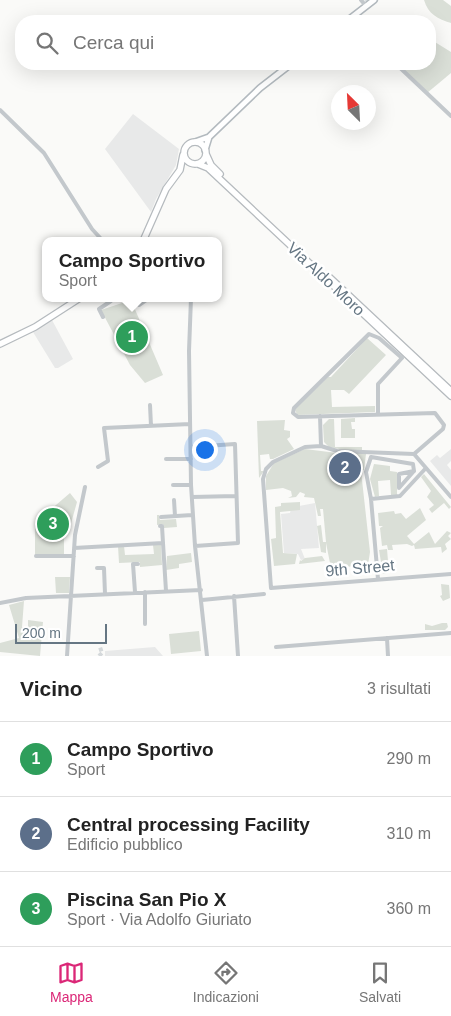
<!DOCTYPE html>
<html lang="it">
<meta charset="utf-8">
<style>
:root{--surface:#fff;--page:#f6f6f6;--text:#222;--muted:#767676;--line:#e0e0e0;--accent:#db2777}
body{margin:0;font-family:Helvetica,sans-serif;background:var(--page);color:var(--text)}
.compass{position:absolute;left:331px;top:85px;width:45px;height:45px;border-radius:50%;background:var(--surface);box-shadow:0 5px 20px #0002;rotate:336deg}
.scale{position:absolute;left:15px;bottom:12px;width:92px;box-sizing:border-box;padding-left:5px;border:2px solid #657683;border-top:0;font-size:14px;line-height:18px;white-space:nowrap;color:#657683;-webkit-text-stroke:4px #fff;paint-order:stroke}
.you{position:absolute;left:204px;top:449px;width:18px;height:18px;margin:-12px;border:4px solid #fff;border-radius:50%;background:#1a73e8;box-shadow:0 0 0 8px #1a73e833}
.badge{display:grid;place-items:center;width:32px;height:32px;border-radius:50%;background:var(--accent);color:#fff;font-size:16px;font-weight:700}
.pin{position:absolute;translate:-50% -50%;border:2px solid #fff;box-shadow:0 1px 5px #0006}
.popup{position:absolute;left:42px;top:237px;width:180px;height:65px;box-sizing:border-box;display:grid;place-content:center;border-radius:10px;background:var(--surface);filter:drop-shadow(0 1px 4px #0005);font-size:16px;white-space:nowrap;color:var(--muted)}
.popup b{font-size:19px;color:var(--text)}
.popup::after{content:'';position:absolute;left:50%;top:100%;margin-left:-10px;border:10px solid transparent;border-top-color:var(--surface)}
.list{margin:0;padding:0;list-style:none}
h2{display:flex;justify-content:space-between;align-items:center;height:65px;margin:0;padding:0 20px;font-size:21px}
h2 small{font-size:16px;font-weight:400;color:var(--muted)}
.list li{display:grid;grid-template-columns:32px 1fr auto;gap:15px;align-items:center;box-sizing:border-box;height:75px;padding:0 20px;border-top:1px solid var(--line)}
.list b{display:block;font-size:19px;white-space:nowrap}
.list p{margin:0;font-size:16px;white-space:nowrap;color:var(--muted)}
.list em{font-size:16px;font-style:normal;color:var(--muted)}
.icon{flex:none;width:28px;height:28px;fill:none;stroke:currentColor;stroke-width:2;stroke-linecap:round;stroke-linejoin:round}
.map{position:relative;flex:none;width:451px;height:656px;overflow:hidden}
.search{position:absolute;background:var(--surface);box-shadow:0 5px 20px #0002;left:15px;right:15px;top:15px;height:55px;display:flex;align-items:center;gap:12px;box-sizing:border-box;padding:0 18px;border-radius:20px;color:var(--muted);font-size:19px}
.sheet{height:290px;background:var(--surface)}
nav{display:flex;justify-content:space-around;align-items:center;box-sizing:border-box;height:70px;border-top:1px solid var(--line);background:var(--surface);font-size:14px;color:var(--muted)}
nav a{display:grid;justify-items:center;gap:2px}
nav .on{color:var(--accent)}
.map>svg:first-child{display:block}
</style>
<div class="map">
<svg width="451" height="656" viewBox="0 0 451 656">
<rect width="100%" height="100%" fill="#fafaf8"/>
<path fill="#e8e9e9" d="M133,114L179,149L176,165L156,199L151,212L105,149Z
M52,320L73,359L58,368H55L33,332Z
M451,449V461L447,465L451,470V486L430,461L437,455L440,458Z
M315,503L319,548L301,549L305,559L301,560L298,554L284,553L281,514L290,513L291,509L299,506Z
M155,647L163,656H105V651Z"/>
<path fill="#dadfd7" d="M424,0H443L451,6V23C438,19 428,14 424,0Z
M430,39L451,52V73L427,93L396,64H410L415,67L430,64L432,56Z
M131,300L163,375L145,383L130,365L101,310Z
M367,338L386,355L349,394L344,390H331L332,407L375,406V412L297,415L295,409L328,377H331Z
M355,418V422H351L352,429H355V438H341V419Z
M329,419H334L335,447H362V454H366L364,470H358L361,471L370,552L368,565L334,568L333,563H330L326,543V553L321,552L317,526L321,525L323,542H326L323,509H320L321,516H318L314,498L304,497L305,494L300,492L296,497L288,498L292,496L291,491L283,488L266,490V476L274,463L305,449L337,453L336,469L332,470L331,474L353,478L357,454L355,453L353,461L339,460V449L329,447L324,442L323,425Z
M285,420L284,430L290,431V437L287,439L294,449L273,459H270L269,454L260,455L261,471H264L259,478L257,421Z
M374,464L390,466V471L397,472V495H391L390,480L378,481L379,496L375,497L370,479Z
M424,474L451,507L449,509L444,503L432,513L429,509L434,505L427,497L431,491L421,477Z
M70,493L77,502L70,527H64V554L35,555V523Z
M300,502V510L280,512L283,553L297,554L295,564L274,566L271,539L276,538L275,507L281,506V503Z
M420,508L426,520L407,536L414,544L429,532L435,544L447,531L451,533L448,536L451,539L445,544L447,549L442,553L441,547L415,549L414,545L412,546L407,544L392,545L393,550H388L387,545L382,546L380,528L383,526H379L378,513L394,511L395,514L401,513L406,519Z
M157,515H159L160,520L176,519L177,527L164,528L163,524L157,525Z
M153,545H161L162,565L140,567V562L119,563L118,546H124L125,555L154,554Z
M387,549L389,573L383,574L379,550Z
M191,553L192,562L179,564V568L166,570L167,556Z
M322,556L325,561L299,564L300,560L301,561L305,558Z
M55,577H70L69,593H56Z
M441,584L449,585L450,598L443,601L440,596L442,595Z
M24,601L22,627H28V620L43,622L40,656L0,652V643L19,638L9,605Z
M442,623H447L448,627L445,630H425V624L432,626Z
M199,631L201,651L171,654L169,634Z"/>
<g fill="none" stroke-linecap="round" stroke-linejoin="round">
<path stroke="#bbc7cb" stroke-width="1" d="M365,0H367"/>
<path stroke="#d5d9db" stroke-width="4" stroke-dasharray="4 2" stroke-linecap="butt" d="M99,656L102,653L100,647"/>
<defs>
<path id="secondary" d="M347,21L374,0
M195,142L209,137L260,88L291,64
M205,150L209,137"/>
<path id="primary" d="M184 153a11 11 0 1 1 22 0a11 11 0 1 1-22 0Z
M206,154L211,165L220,174
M198,164L208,168L451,396
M143,241L166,189L180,170L183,155
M328,276L451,391
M0,344L35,327L80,298"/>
</defs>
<use href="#secondary" stroke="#b3babf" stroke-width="8"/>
<use href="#primary" stroke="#b5babe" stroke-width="8"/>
<path stroke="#c3c8cc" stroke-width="4" d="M361,0L366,6
M396,64L451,116
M0,110L44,153L92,229L103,241
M135,298L139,305L149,298
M191,298L189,351L191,485L195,546L207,656
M103,317L99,309L111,301L110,298
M150,405L151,426
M378,414V384L402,358L379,338L369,334L294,408L293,413L298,417L435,413L444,425L443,429L414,454L337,451L321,446L305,447L273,462L266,469L263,479L271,588L451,574
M320,416L321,446
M191,447L235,444L238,543L195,546
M414,454L451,497
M166,459H191
M98,467L108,461L104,428L190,424
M173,485H191
M192,497L236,496
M371,499L366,472L371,457L413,464L414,471L399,474V488L414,471
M174,500L175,516
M161,517L192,515
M160,526H162L163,543
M74,548L163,543L166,591
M36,556H74
M97,568H104L105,594
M378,579L371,499L400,496L426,468
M135,592L133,564H138
M145,592V624
M234,596L238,656
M202,600L264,594
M0,603L26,598L201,590
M387,638L388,656
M276,647L451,633
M67,656L75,535L85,487"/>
<use href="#secondary" stroke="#fff" stroke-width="5"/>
<use href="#primary" stroke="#fff" stroke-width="5.5"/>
</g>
<g text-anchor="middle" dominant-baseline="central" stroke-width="5" stroke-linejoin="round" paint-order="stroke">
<g font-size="16" fill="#657683" stroke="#fff">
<text transform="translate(326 279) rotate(43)">Via Aldo Moro</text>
<text transform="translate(360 568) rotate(-5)">9th Street</text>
</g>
</g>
</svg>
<svg class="compass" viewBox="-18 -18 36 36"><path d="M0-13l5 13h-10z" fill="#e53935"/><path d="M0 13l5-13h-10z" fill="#767676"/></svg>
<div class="scale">200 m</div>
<div class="you"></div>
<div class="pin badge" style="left:132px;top:337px;background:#2e9e5b">1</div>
<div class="popup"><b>Campo Sportivo</b>Sport</div>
<div class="pin badge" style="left:345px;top:468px;background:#5c6f8a">2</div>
<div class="pin badge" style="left:53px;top:524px;background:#2e9e5b">3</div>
<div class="search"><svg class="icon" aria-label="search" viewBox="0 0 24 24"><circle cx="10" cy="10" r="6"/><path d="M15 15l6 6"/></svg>Cerca qui</div>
</div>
<section class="sheet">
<h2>Vicino<small>3 risultati</small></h2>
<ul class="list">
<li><span class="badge" style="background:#2e9e5b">1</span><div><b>Campo Sportivo</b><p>Sport</p></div><em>290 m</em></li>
<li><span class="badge" style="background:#5c6f8a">2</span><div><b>Central processing Facility</b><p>Edificio pubblico</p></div><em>310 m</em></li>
<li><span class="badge" style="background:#2e9e5b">3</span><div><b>Piscina San Pio X</b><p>Sport · Via Adolfo Giuriato</p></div><em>360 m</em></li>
</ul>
</section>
<nav>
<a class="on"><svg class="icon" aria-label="map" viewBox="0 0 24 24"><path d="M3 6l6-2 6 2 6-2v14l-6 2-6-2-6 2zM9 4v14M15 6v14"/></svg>Mappa</a>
<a><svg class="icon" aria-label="directions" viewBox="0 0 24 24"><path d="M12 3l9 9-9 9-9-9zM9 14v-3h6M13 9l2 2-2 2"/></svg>Indicazioni</a>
<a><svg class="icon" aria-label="saved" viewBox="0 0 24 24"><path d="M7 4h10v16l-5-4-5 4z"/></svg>Salvati</a>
</nav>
